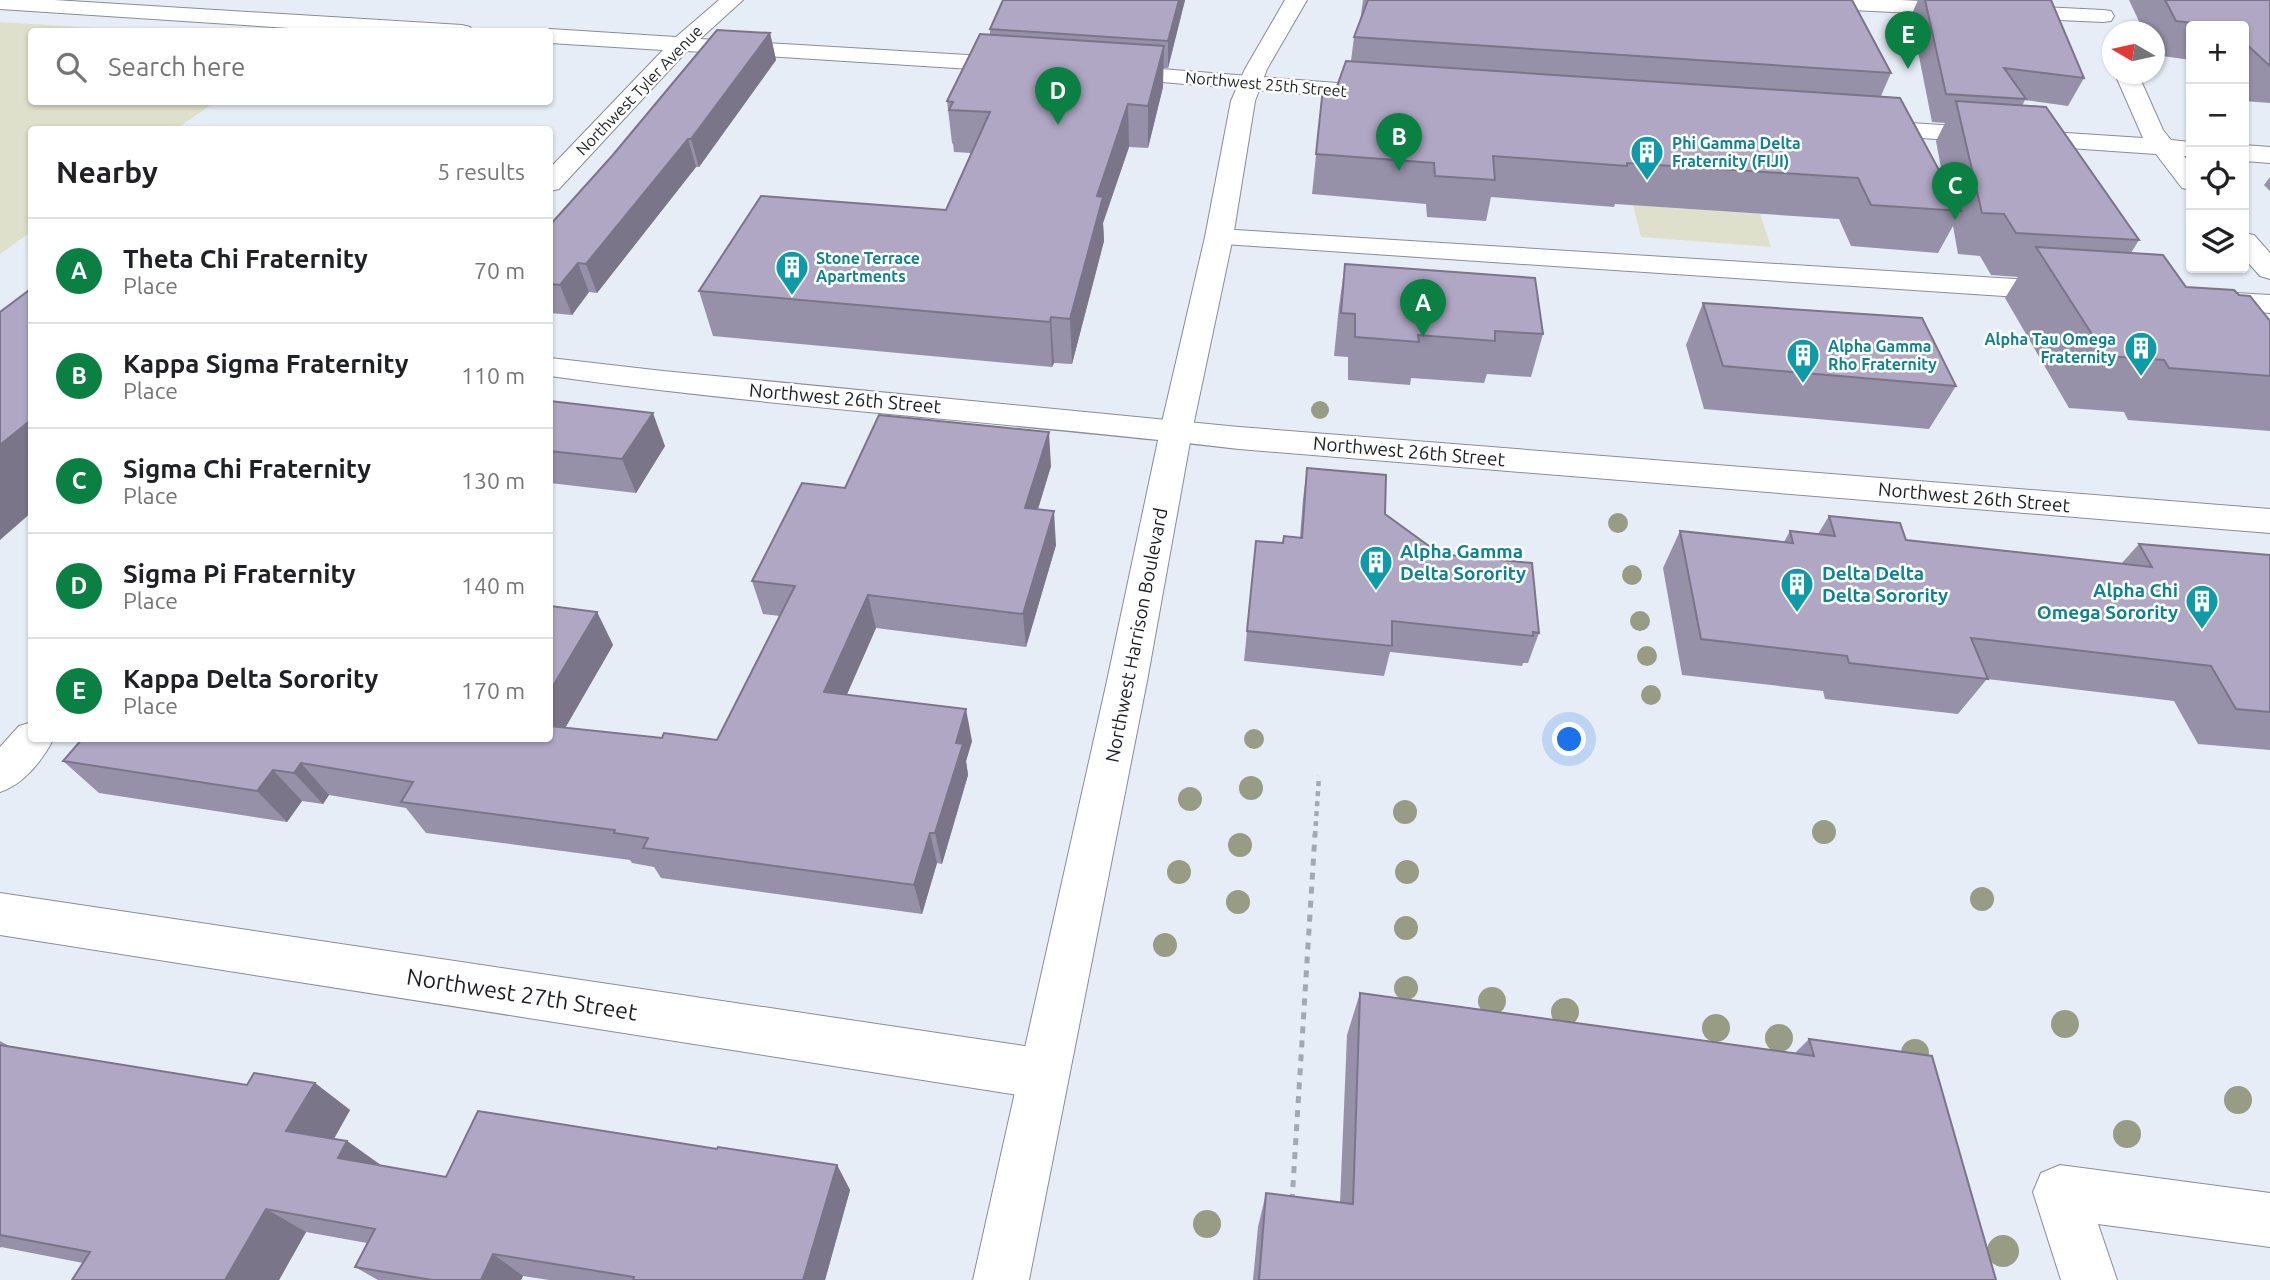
<!DOCTYPE html>
<meta charset="utf-8">
<style>
:root{--surface:#fff;--page:#f2f2f2;--text:#202124;--muted:#757577;--line:#e0e0e0;--accent:#0b8043}
body{margin:0;font-family:Ubuntu,sans-serif;background:var(--page);color:var(--text)}
.controls{position:absolute;right:21px;top:21px;display:grid;overflow:hidden;border-radius:7px;box-shadow:0 2px 5px #0004}
.controls button{width:63px;height:63px;display:grid;place-items:center;padding:0;border:0;border-bottom:2px solid var(--line);background:var(--surface);color:var(--text);font:35px sans-serif}
.compass{position:absolute;left:2102px;top:21px;width:63px;height:63px;border-radius:50%;background:var(--surface);box-shadow:0 2px 5px #0004;rotate:279deg}
.you{position:absolute;left:1570px;top:740px;width:24px;height:24px;margin:-18px;border:5px solid #fff;border-radius:50%;background:#1a73e8;box-shadow:0 0 0 10px #1a73e833}
.badge{display:grid;place-items:center;width:46px;height:46px;border-radius:50%;background:var(--accent);color:#fff;font-size:23px;font-weight:700}
.pin{position:absolute;translate:-50% -58px;filter:drop-shadow(0 2px 4px #0008)}
.pin::after{content:'';position:absolute;top:37px;width:24px;height:21px;background:inherit;clip-path:polygon(0 0,100% 0,50% 100%)}
.list{margin:0;padding:0;list-style:none}
h2{display:flex;justify-content:space-between;align-items:center;height:91px;margin:0;padding:0 28px;font-size:30px}
h2 small{font-size:23px;font-weight:400;color:var(--muted)}
.list li{display:grid;grid-template-columns:46px 1fr auto;gap:21px;align-items:center;box-sizing:border-box;height:105px;padding:0 28px;border-top:2px solid var(--line)}
.list b{display:block;font-size:26px;white-space:nowrap}
.list p{margin:0;font-size:23px;white-space:nowrap;color:var(--muted)}
.list em{font-size:23px;font-style:normal;color:var(--muted)}
.icon{flex:none;width:38px;height:38px;fill:none;stroke:currentColor;stroke-width:2;stroke-linecap:round;stroke-linejoin:round}
.map{position:relative;flex:none;width:2270px;height:1280px;overflow:hidden}
.search{position:absolute;background:var(--surface);box-shadow:0 2px 5px #0004;left:28px;top:28px;width:525px;height:77px;display:flex;align-items:center;gap:18px;box-sizing:border-box;padding:0 24px;border-radius:7px;color:var(--muted);font-size:26px}
.panel{position:absolute;background:var(--surface);box-shadow:0 2px 5px #0004;left:28px;top:126px;width:525px;height:616px;border-radius:7px}
.map>svg:first-child{display:block}
</style>
<div class="map">
<svg width="2270" height="1280" viewBox="0 0 2270 1280">
<rect width="100%" height="100%" fill="#e7edf7"/>
<path fill="#dee0cb" d="M0,22L143,31L32,32V102H215L176,129L32,130L31,232L0,254Z
M1633,205L1760,214L1771,247L1641,237Z"/>
<g fill="none" stroke-linecap="round" stroke-linejoin="round">
<defs>
<path id="minor" d="M0,0H54L462,25L470,27L473,32H350L0,9Z
M719,0H743L700,39L1019,58L1027,60L1030,65L1027,70L1019,72L687,51L559,189L550,191V168L663,50L550,43V32L542,31L550,29L676,37Z
M1754,0H1900L2103,10L2111,11L2114,16L2111,21L2103,22L1765,6L1758,4Z
M1110,65L1375,86L1383,88L1387,93L1383,98L1375,100L1102,77L1098,72L1102,67Z
M2115,74H2138L2163,130L2171,140L2191,142V156H2184L2191,165V190L2182,188L2156,154L1864,134L1855,132L1852,127L1855,122L1864,120L2143,138Z
M2244,145L2270,147V163L2244,161Z
M1219,229L2063,282L2073,285L2078,291L2073,297L2063,300L1209,243L1205,237L1209,231Z
M2244,233L2254,235L2270,253V279L2260,276L2244,258Z
M2203,291L2270,295V313L2193,306L2188,300L2193,294Z
M550,358L663,371L1239,427L2270,509V533L1239,449C1010,422 778,408 550,376Z
M32,722V738H54C43,760 23,785 0,792V747L19,726Z
M0,893L1044,1049L1062,1056L1069,1074L1062,1092L1044,1099L0,935Z
M2060,1165L2270,1193V1247L2098,1224L2117,1280H2061L2033,1192L2041,1173Z"/>
<path id="major" d="M1285,0H1307L1267,69L1255,101L1233,237L1192,431L1147,681L1029,1280H973L1107,681L1160,431L1205,237L1231,101L1245,69Z"/>
</defs>
<use href="#minor" stroke="#888d97" stroke-width="2"/>
<use href="#major" stroke="#888d97" stroke-width="2"/>
<path stroke="#a4a9b1" stroke-width="4.5" stroke-dasharray="5 5" stroke-linecap="butt" d="M1315,836L1319,776"/>
<path stroke="#a4a9b1" stroke-width="5" stroke-dasharray="7 7" stroke-linecap="butt" d="M1292,1201L1315,834"/>
<use href="#minor" fill="#fff" fill-rule="evenodd"/>
<use href="#major" fill="#fff" fill-rule="evenodd"/>
</g>
<g fill="#989c85">
<circle cx="1320" cy="410" r="9"/>
<circle cx="1618" cy="523" r="10"/>
<circle cx="1632" cy="575" r="10"/>
<circle cx="1640" cy="621" r="10"/>
<circle cx="1647" cy="656" r="10"/>
<circle cx="1651" cy="695" r="10"/>
<circle cx="1254" cy="739" r="10"/>
<circle cx="1251" cy="788" r="12"/>
<circle cx="1190" cy="799" r="12"/>
<circle cx="1405" cy="812" r="12"/>
<circle cx="1824" cy="832" r="12"/>
<circle cx="1240" cy="845" r="12"/>
<circle cx="1179" cy="872" r="12"/>
<circle cx="1407" cy="872" r="12"/>
<circle cx="1982" cy="899" r="12"/>
<circle cx="1238" cy="902" r="12"/>
<circle cx="1406" cy="928" r="12"/>
<circle cx="1165" cy="945" r="12"/>
<circle cx="1406" cy="988" r="12"/>
<circle cx="1492" cy="1001" r="14"/>
<circle cx="1565" cy="1012" r="14"/>
<circle cx="2065" cy="1024" r="14"/>
<circle cx="1716" cy="1028" r="14"/>
<circle cx="1779" cy="1038" r="14"/>
<circle cx="1915" cy="1053" r="14"/>
<circle cx="2238" cy="1100" r="14"/>
<circle cx="2127" cy="1134" r="14"/>
<circle cx="1207" cy="1224" r="14"/>
<circle cx="2003" cy="1251" r="16"/>
</g>
<path fill="#9790a9" d="M1185,0L1168,68H1163V87L1148,148L1129,147L1103,223L1104,241L1072,364L1054,363L1052,367L713,336L699,291L946,210L971,153L954,152L953,144L952,143L947,101L990,34V29Z
M1363,0H1852L1891,73L1881,96L1943,179L1936,141L1945,123L1932,122L1911,16L1918,0H2051L2084,78L2068,106L2025,100L2022,106L2139,240L2131,253L2186,287L2239,295L2270,321V431L2128,420L2124,412L2069,408L2005,298L2018,277L1991,275L1980,256L1958,254L1953,226L1938,253L1851,246L1839,219L1615,204L1614,207L1491,197L1486,221L1427,217L1426,204L1312,194L1323,88L1336,89L1351,61L1354,37L1360,22Z
M2129,0H2270V103L2244,101V26H2191V60L2155,55L2154,32H2144Z
M770,33L776,60L699,167H696L597,293L589,292L572,315L550,313V225Z
M2270,177V191L2264,185Z
M1345,264L1543,334L1531,377L1487,374L1484,383L1411,378L1410,385L1348,380V357L1334,356L1339,306Z
M1703,303L1956,386L1929,429L1704,409L1686,345Z
M550,401L665,446L636,493L550,483Z
M1051,466L1038,509L1056,545L1026,647L876,628L847,694L972,741L966,761L968,775L942,864L937,863L922,914L661,878L654,867L632,863L630,860L426,833L406,808L329,795L323,804L302,801L287,822L99,793L63,761L550,738L597,612L613,645L565,728L662,738L717,740L780,616L763,614L752,581L845,488Z
M1307,468L1385,514L1539,633L1528,663H1523L1522,666L1390,652L1384,676L1244,661L1256,541L1283,543L1300,537L1303,499Z
M1829,516L1906,540L2121,564L2139,544L2270,555V750L2198,744L2174,701L1987,679L1958,714L1825,699L1823,691L1682,675L1663,568L1680,531L1784,542L1790,531L1818,534Z
M1360,993L1795,1053L1809,1039L1996,1280H1253L1258,1227L1266,1193L1340,1203L1347,1035Z
M0,1041L9,1046L247,1085L315,1083L350,1110L334,1139L347,1141L381,1165L446,1177L717,1149L837,1165L850,1190L825,1280H549L523,1276L521,1280H378L355,1267L367,1243L306,1232L279,1280H72L83,1263L1,1247L0,1248Z"/>
<path fill="#7b7589" d="M1179,0H1185L1168,68V41Z
M770,33L776,60L699,167L691,139Z
M1164,46L1163,87L1148,148V106Z
M1128,104L1129,147L1103,223L1104,241L1072,364L1070,319L1097,196Z
M688,139L696,167L597,293L586,264Z
M578,263L589,292L572,315L560,285Z
M1051,317L1054,363L1052,367L1050,322Z
M653,413L665,446L636,493L622,459Z
M32,419V512L0,540V445Z
M1049,432L1051,466L1028,542L1025,508Z
M1054,511L1056,545L1026,647L1023,614Z
M868,595L876,628L834,724L824,692Z
M597,612L613,645L549,756L550,691Z
M966,709L972,741L966,761L968,775L942,864L935,833L956,743Z
M301,763L329,795L323,804L294,773Z
M273,770L302,801L287,822L257,791Z
M930,833L937,863L922,914L914,885Z
M315,1083L350,1110L324,1156L286,1131Z
M347,1141L383,1167L338,1158Z
M837,1165L850,1190L825,1280H803Z
M266,1209L306,1232L279,1280H225Z
M493,1254L523,1276L521,1280H481Z"/>
<path fill="#b0a7c4" stroke="#7b7589" stroke-width="2" d="M1003,0H1179L1168,41L990,29Z
M1368,0H1852L1891,73L1354,37Z
M1925,0H2051L2084,78L2004,68L2026,99L1946,94Z
M2165,0H2270V66L2244,42V26H2219L2176,21Z
M717,30L770,33L691,139H688L586,264L578,263L560,285L550,284V225L612,156Z
M980,34L1164,46L1148,106L1128,104L1097,196L1103,197L1070,319L1051,317L1050,322L699,291L761,196L946,210L990,112L949,110L953,102L947,101Z
M1346,61L1900,98L1961,211L1871,205L1858,178L1627,163V166L1493,156L1495,180L1435,176L1434,163L1316,154L1323,88L1336,89Z
M1956,101L2046,107L2139,240L2016,233L2004,214L1982,213Z
M2036,247L2163,255L2186,287L2234,290L2239,295L2250,296L2270,321V376L2169,368L2164,360L2106,356Z
M1345,264L1535,278L1543,334L1495,331V341L1418,335L1419,342L1355,337V314L1341,313Z
M32,288V419L0,445V312Z
M1703,303L1922,318L1956,386L1723,366Z
M550,401L653,413L622,459L550,451Z
M879,415L1049,432L1025,508L1054,511L1023,614L868,595L824,692L966,709L956,743L963,744L935,833H930L914,885L643,848L648,838L614,833L615,830L401,802L413,782L301,763L294,773L273,770L257,791L63,761L83,738H550V726L662,738L664,733L717,740L795,586L752,581L802,483L845,488Z
M1307,468L1386,475L1385,514L1440,554L1532,563L1539,633L1533,632V636L1392,621V646L1247,631L1256,541L1283,543L1284,536L1302,538Z
M1829,516L1900,523L1906,540L2152,567L2139,544L2270,555V712L2236,709L2211,666L1971,638L1988,679L1849,663L1847,656L1701,639L1680,531L1793,543L1790,531L1835,536Z
M550,606L597,612L550,691Z
M1360,993L1814,1056L1809,1039L1932,1056L1996,1280H1259L1266,1193L1353,1204Z
M0,1045L247,1085L254,1073L315,1083L286,1131L347,1141L338,1158L446,1177L478,1111L717,1149L718,1147L837,1165L803,1280H633L634,1277L493,1254L481,1280H432L355,1267L375,1229L266,1209L225,1280H72L90,1252L0,1235Z"/>
<defs>
<symbol id="building-pin" viewBox="-11 -11 22 30"><path d="M0 17L-7.5 6A9.5 9.5 0 1 1 7.5 6Z" fill="#0f9aa8" stroke="#fff"/><path d="M-4-6H4V6H1V3H-1V6H-4ZM-2.5-4.3h1.7v1.8h-1.7ZM.8-4.3h1.7v1.8H.8ZM-2.5-1h1.7V.8h-1.7ZM.8-1h1.7V.8H.8Z" fill="#fff"/></symbol>
</defs>
<g fill-rule="evenodd">
<use href="#building-pin" x="1628" y="133" width="38" height="52"/>
<use href="#building-pin" x="773" y="248" width="38" height="52"/>
<use href="#building-pin" x="2122" y="329" width="38" height="52"/>
<use href="#building-pin" x="1784" y="336" width="38" height="52"/>
<use href="#building-pin" x="1357" y="543" width="38" height="52"/>
<use href="#building-pin" x="1778" y="565" width="38" height="52"/>
<use href="#building-pin" x="2183" y="582" width="38" height="52"/>
</g>
<g text-anchor="middle" dominant-baseline="central" stroke-width="5" stroke-linejoin="round" paint-order="stroke">
<g font-size="16" fill="#1d1f23" stroke="#fff">
<text transform="translate(1266 84) rotate(5)">Northwest 25th Street</text>
<text transform="translate(639 90) rotate(-46)">Northwest Tyler Avenue</text>
</g>
<g font-size="16" font-weight="bold" fill="#0d838f" stroke="#fff" text-anchor="start">
<text x="1672" y="143">Phi Gamma Delta<tspan x="1672" dy="18">Fraternity (FIJI)</tspan></text>
<text x="816" y="258">Stone Terrace<tspan x="816" dy="18">Apartments</tspan></text>
<text x="2116" y="339" text-anchor="end">Alpha Tau Omega<tspan x="2116" dy="18">Fraternity</tspan></text>
<text x="1828" y="346">Alpha Gamma<tspan x="1828" dy="18">Rho Fraternity</tspan></text>
</g>
<g font-size="19" fill="#1d1f23" stroke="#fff">
<text transform="translate(845 398) rotate(5)">Northwest 26th Street</text>
<text transform="translate(1409 451) rotate(5)">Northwest 26th Street</text>
<text transform="translate(1974 497) rotate(5)">Northwest 26th Street</text>
<text transform="translate(1136 635) rotate(-79)">Northwest Harrison Boulevard</text>
</g>
<g font-size="19" font-weight="bold" fill="#0d838f" stroke="#fff" text-anchor="start">
<text x="1400" y="551">Alpha Gamma<tspan x="1400" dy="22">Delta Sorority</tspan></text>
<text x="1822" y="573">Delta Delta<tspan x="1822" dy="22">Delta Sorority</tspan></text>
<text x="2178" y="590" text-anchor="end">Alpha Chi<tspan x="2178" dy="22">Omega Sorority</tspan></text>
</g>
<g font-size="23" fill="#1d1f23" stroke="#fff">
<text transform="translate(522 994) rotate(9)">Northwest 27th Street</text>
</g>
</g>
</svg>
<div class="controls">
<button>+</button>
<button>−</button>
<button><svg class="icon" aria-label="locate" viewBox="0 0 24 24"><circle cx="12" cy="12" r="6"/><path d="M12 2v4M12 18v4M2 12h4M18 12h4"/></svg></button>
<button><svg class="icon" aria-label="layers" viewBox="0 0 24 24"><path d="M12 4l9 5-9 5-9-5zM3 14l9 5 9-5"/></svg></button>
</div>
<svg class="compass" viewBox="-18 -18 36 36"><path d="M0-13l5 13h-10z" fill="#e53935"/><path d="M0 13l5-13h-10z" fill="#757577"/></svg>
<div class="you"></div>
<div class="pin badge" style="left:1423px;top:337px">A</div>
<div class="pin badge" style="left:1399px;top:171px">B</div>
<div class="pin badge" style="left:1955px;top:220px">C</div>
<div class="pin badge" style="left:1058px;top:125px">D</div>
<div class="pin badge" style="left:1908px;top:69px">E</div>
<div class="search"><svg class="icon" aria-label="search" viewBox="0 0 24 24"><circle cx="10" cy="10" r="6"/><path d="M15 15l6 6"/></svg>Search here</div>
<section class="panel">
<h2>Nearby<small>5 results</small></h2>
<ul class="list">
<li><span class="badge">A</span><div><b>Theta Chi Fraternity</b><p>Place</p></div><em>70 m</em></li>
<li><span class="badge">B</span><div><b>Kappa Sigma Fraternity</b><p>Place</p></div><em>110 m</em></li>
<li><span class="badge">C</span><div><b>Sigma Chi Fraternity</b><p>Place</p></div><em>130 m</em></li>
<li><span class="badge">D</span><div><b>Sigma Pi Fraternity</b><p>Place</p></div><em>140 m</em></li>
<li><span class="badge">E</span><div><b>Kappa Delta Sorority</b><p>Place</p></div><em>170 m</em></li>
</ul>
</section>
</div>
